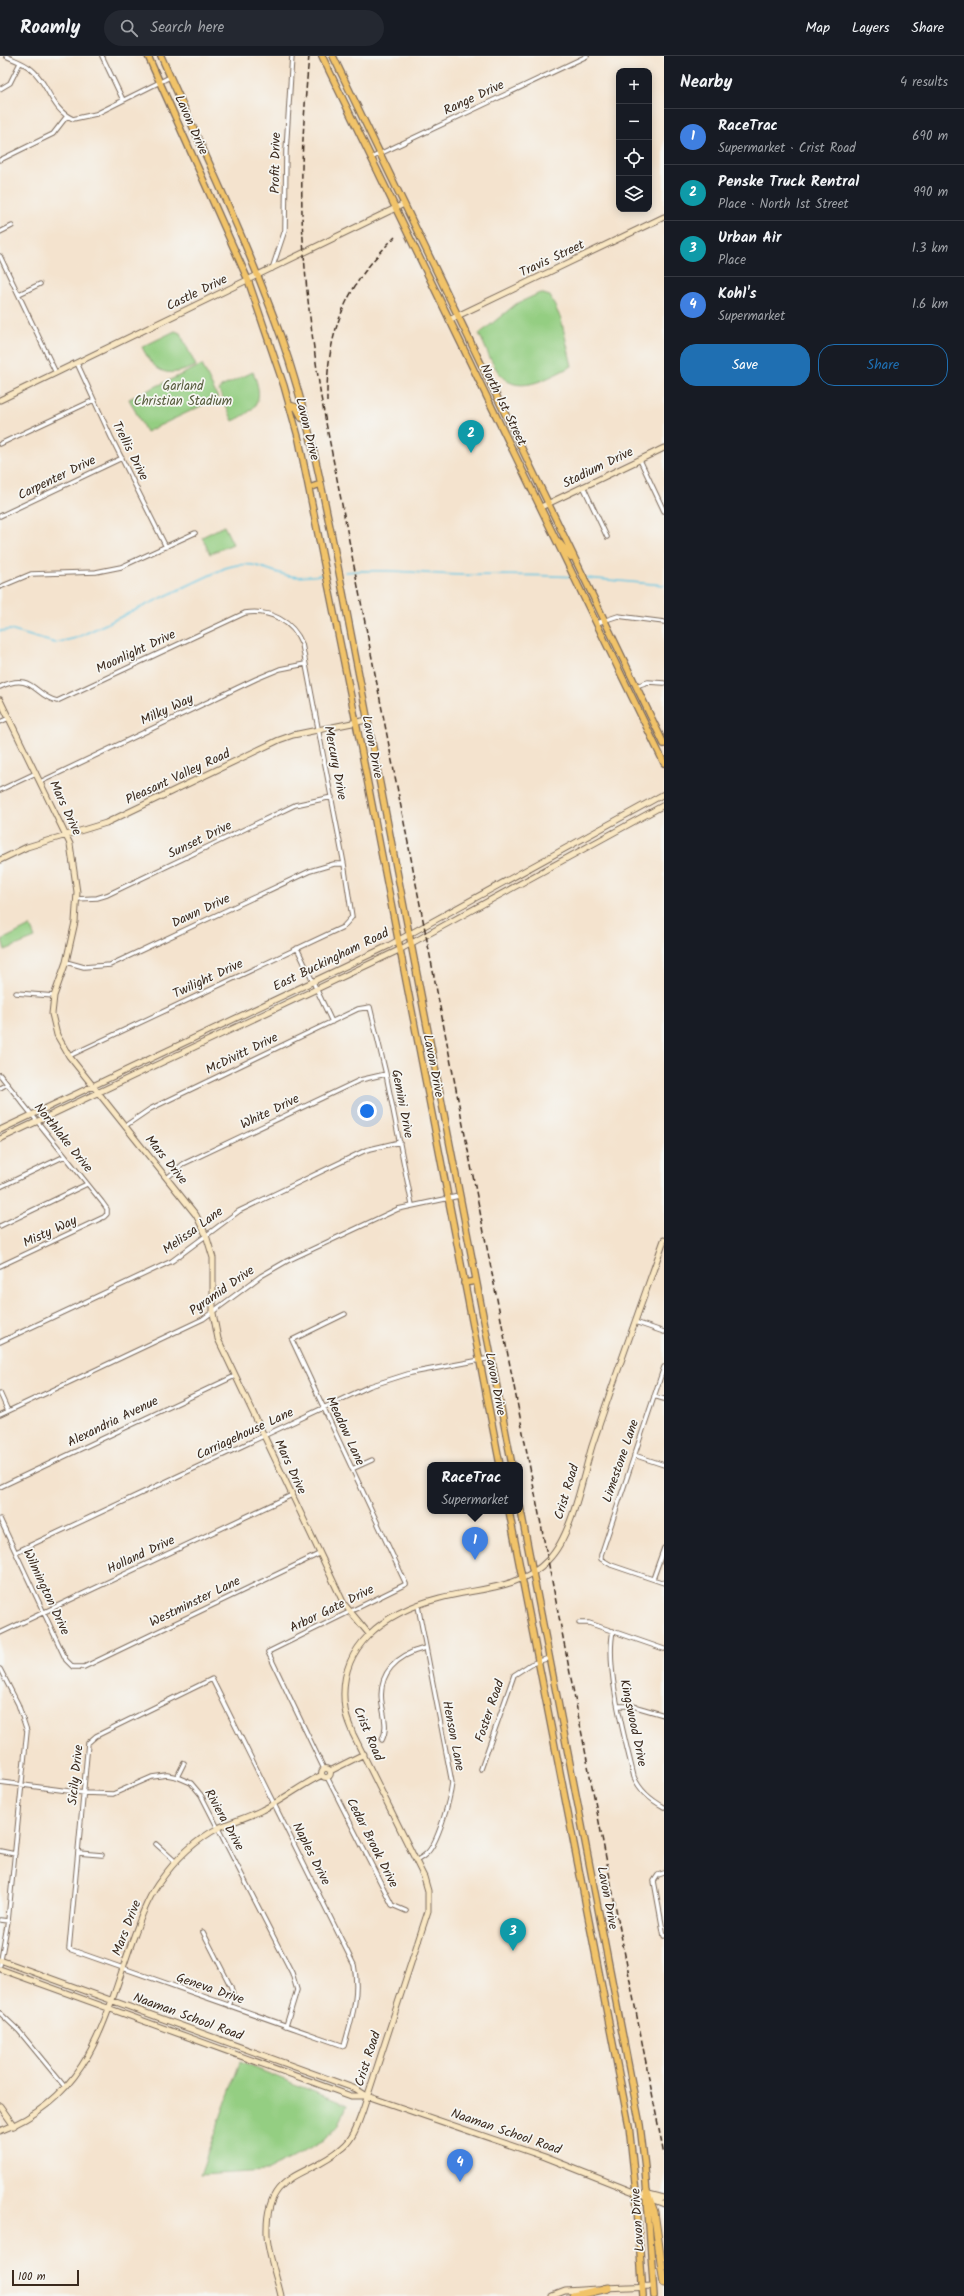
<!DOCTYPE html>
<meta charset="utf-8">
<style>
:root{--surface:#171b24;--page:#242831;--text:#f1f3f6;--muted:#9ea1a6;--line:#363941;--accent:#1f6fb2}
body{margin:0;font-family:Kalam,sans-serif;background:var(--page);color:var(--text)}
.controls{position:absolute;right:12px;top:12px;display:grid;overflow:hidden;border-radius:8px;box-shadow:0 2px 10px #0003}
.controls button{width:36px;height:36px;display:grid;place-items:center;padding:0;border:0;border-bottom:1px solid var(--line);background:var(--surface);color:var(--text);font:20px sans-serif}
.scale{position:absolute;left:12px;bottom:10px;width:67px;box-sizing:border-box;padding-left:4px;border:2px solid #3b2a1e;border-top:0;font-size:11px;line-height:14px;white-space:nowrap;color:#3b2a1e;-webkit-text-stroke:3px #f6f6f2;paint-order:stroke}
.you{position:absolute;left:367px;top:1055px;width:14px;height:14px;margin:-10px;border:3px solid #fff;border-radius:50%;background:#1a73e8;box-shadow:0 0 0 6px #1a73e833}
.badge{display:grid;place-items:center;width:26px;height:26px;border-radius:50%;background:var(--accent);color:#fff;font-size:13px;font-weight:700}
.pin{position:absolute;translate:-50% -33px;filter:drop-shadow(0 1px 2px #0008)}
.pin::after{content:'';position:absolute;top:21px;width:14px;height:12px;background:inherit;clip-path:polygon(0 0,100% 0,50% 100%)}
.popup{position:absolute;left:427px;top:1406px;width:96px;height:52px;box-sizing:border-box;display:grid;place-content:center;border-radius:8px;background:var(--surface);filter:drop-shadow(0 1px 3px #0005);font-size:13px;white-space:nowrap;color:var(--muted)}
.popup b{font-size:15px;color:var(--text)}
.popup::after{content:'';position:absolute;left:50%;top:100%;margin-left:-8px;border:8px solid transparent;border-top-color:var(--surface)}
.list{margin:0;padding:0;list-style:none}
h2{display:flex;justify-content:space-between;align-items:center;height:52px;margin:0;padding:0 16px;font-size:17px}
h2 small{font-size:13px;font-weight:400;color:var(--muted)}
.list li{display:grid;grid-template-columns:26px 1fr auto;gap:12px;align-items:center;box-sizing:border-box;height:56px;padding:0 16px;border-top:1px solid var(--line)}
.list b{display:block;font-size:15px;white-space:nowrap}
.list p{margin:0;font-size:13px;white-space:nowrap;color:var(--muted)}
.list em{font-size:13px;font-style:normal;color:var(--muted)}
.actions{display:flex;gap:8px;padding:12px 16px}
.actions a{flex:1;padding:9px 0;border:1px solid var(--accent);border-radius:16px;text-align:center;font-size:14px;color:var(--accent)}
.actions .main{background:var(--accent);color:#fff}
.icon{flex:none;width:22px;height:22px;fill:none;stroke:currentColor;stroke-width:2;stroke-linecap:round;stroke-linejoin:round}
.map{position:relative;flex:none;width:664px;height:2240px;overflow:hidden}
header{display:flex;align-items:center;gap:24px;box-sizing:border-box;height:56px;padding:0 20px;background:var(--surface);border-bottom:1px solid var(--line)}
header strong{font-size:19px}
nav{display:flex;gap:22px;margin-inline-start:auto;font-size:14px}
.search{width:280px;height:36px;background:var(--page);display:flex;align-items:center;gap:10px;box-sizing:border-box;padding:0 14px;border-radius:22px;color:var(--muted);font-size:15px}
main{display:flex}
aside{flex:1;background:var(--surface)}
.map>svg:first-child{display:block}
</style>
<header>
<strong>Roamly</strong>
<div class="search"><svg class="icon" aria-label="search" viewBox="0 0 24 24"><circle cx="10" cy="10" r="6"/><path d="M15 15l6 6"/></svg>Search here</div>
<nav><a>Map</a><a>Layers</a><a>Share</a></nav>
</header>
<main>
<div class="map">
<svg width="664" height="2240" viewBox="0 0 664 2240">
<rect width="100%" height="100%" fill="#f6f6f2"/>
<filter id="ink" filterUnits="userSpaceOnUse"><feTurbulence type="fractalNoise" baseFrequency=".025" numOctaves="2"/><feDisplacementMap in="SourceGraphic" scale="8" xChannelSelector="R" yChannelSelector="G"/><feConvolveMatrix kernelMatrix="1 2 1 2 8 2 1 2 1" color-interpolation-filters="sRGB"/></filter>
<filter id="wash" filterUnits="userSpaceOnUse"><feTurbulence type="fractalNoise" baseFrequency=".012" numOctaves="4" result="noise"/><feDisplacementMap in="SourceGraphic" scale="16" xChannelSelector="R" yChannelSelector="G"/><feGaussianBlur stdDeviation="0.9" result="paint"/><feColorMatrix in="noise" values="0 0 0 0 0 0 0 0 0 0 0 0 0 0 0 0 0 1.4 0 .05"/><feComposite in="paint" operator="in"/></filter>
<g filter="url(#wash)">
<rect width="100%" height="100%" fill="#f4e3ce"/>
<path fill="#94ce82" stroke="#687c50" d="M540,237L550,240L561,263L572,310C549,321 515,344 497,314C489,303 485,289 479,278L516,248Z
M175,275L180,277L196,310C169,321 156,320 142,291Z
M202,309L218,342L146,376L129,343Z
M253,316C264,343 259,353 233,365L219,335L221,331Z
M224,470L233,488L210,498L202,481Z
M30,870L35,882L5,894L2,884Z
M240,2006L347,2049L339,2069L326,2083L266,2115L200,2119Z"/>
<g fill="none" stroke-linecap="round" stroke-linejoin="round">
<path stroke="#63c6e2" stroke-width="1.5" d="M345,516C384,512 424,518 463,519C500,520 536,518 572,521
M586,522L664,529
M0,575L10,574L55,587L76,582L225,512C255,503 263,514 290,520C300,522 311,520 321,519"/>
</g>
</g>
<g filter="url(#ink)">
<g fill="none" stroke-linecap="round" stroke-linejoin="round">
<defs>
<path id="street" d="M6,0C14,4 24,7 31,13C49,27 50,53 73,63L96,58L170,21
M102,0L123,44
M0,33L10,27L20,7
M371,102L587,0
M0,104L53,78L67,60
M0,176L12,170
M0,200L56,317
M272,213L285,174L286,95L292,0
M19,238L40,228
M77,307L111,381L166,491
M0,388L94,344
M640,404L664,455
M583,430L607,481
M0,460L122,402
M0,531L31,518L96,516L121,511L195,477
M597,567L618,560L664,566
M636,630L648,626L664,627
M0,631C33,615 34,640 57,645L245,557C269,553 293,565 302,588L344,808L352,861L343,871L69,1000
M0,666L9,662
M40,726L256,623L280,613L305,608
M0,734L36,717
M76,843L97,842L107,839L295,749L332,741
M297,892L332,966
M66,906L84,911L110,909L310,815L334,808H344
M16,937L54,940
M0,1019L102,1146L107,1153V1158L104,1161L0,1210
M0,1032L7,1028
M125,1070L150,1053L358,953L370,951L386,1018L412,1149
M167,1122L183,1108L360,1024L386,1018
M0,1131L65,1100
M0,1170L87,1128
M635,1266L664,1276
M0,1286L172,1205L239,1155L366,1094L400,1086
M664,1311L601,1499V1503L611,1509L664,1527
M0,1337L8,1355
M654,1340L664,1343
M0,1359L203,1263L261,1220L287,1205L398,1153L459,1140
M634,1399L664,1409
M352,1413L372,1404
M0,1431L235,1320
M0,1463L66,1604L73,1611H84L319,1498
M16,1496L370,1330L411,1317L491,1302
M653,1523L664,1492
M579,1567H589L664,1593
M613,1575C605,1613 625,1682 634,1721C640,1735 651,1744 664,1751
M0,1577L292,1439
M0,1613L18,1648L27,1675L8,1865L0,1909
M212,1623L354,1909C360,1938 352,1962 344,1990L69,1893L88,1687L96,1680Z
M619,1650H633L664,1659
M382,1684C388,1672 384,1661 382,1648C377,1617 397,1599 425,1592
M324,1713L268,1596L406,1528L292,1284L345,1258
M481,1713L514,1619L531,1608L549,1602
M177,1721L184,1707
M327,1721L392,1849L406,1855
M0,1726L84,1737L113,1738L152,1721L167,1719L177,1721L191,1727L201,1739L292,1917L297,1934L286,1970
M156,1788L176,1806
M0,1795L15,1798
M78,1797L102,1799
M416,1805C419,1803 423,1801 426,1798C438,1788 450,1743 452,1727L418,1550
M664,1817L658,1819L654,1825L664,1880
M0,1864L8,1865
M203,1876L231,1931L233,1939L229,1950
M0,1957L19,1975L65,2031"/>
<path id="secondary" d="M449,264L664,161
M0,344L404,148
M541,451L664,392
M0,644L70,788L77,836L75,866L66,906L54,940L52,958L57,979L69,1000L196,1159L206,1179L213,1202V1257L218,1283L344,1548L369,1578
M0,804L27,791L106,767L279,684L293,679L367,664
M0,1074L388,890L664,738
M0,1083L399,894L664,749
M321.5 1717a4.5 4.5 0 1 1 9 0a4.5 4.5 0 1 1-9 0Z
M330,1715L364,1698
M0,1904L356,2033L367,2040L545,2101L664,2148
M0,1913L351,2040H367
M0,2050L14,2070
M0,2075C86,2042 102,1973 129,1894C137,1872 145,1847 158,1828C174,1805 195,1784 220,1771C234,1765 249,1761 262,1754C283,1744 301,1729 322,1719
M645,2137L664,2142
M604,2232L653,2230
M281,2240C277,2221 267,2196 267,2178C265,2113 308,2123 343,2091C354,2082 358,2067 363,2054L428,1855V1835L424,1821L353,1678C350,1670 346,1662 345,1653C336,1590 385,1556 440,1542C477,1532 520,1534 548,1504C572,1480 582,1423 592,1390C615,1321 640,1252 664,1184
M552,2240L565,2235L597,2233"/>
<path id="primary" d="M148,0L248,224L284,330L299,384L353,651L500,1409
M161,0C202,93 247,185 281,281C308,357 323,437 339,516L512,1409
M322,0L664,707
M333,0L664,688
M289,349L296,351L302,362
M309,432L321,428
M558,485L571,501
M464,1227L476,1225
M520,1450L640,2069L645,2112L654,2240
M509,1455L629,2070L636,2136L643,2240"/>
<path id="highway" d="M647,2137L654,2156L664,2227
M573,2240L608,2232"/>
</defs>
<use href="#street" stroke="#7c6b5c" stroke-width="5.5"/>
<use href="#secondary" stroke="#7c6b5c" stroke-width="7"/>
<use href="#primary" stroke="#7c6b5c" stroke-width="8"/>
<use href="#highway" stroke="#7c6b5c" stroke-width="9"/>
<use href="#street" stroke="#fff" stroke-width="3.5"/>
<use href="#secondary" stroke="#f9e7c3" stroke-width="5"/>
<use href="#primary" stroke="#f1c369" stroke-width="5.5"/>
<use href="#highway" stroke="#f1c369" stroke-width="7"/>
<path stroke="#3b2a1e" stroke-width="1.5" stroke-dasharray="6 3" stroke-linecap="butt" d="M309,0C303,66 299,132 304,198C307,246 314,293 321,341L664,2099
M327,346C326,277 345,230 395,181"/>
</g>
</g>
<g text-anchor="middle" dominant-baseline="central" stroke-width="3.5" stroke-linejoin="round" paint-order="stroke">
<g font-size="13" fill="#3b2a1e" stroke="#f6f6f2">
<text transform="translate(474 42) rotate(-25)">Range Drive</text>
<text transform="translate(191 69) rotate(66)">Lavon Drive</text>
<text transform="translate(276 107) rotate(-89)">Profit Drive</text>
<text transform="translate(552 203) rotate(-25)">Travis Street</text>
<text transform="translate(197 237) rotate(-26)">Castle Drive</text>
<text transform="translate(503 349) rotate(64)">North 1st Street</text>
<text transform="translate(307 373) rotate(76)">Lavon Drive</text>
<text transform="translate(130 395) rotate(63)">Trellis Drive</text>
<text transform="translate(598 412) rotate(-26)">Stadium Drive</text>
<text transform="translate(57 422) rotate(-26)">Carpenter Drive</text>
<text transform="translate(136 596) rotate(-25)">Moonlight Drive</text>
<text transform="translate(167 654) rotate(-25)">Milky Way</text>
<text transform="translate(372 691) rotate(79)">Lavon Drive</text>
<text transform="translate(335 707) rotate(79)">Mercury Drive</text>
<text transform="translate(178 721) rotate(-25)">Pleasant Valley Road</text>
<text transform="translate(65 752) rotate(65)">Mars Drive</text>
<text transform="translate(200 784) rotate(-26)">Sunset Drive</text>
<text transform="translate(201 855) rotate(-25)">Dawn Drive</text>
<text transform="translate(331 904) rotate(-26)">East Buckingham Road</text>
<text transform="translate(208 923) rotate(-25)">Twilight Drive</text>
<text transform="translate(242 998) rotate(-26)">McDivitt Drive</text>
<text transform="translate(433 1010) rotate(79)">Lavon Drive</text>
<text transform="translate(402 1048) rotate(79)">Gemini Drive</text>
<text transform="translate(270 1056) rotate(-26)">White Drive</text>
<text transform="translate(63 1082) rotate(51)">Northlake Drive</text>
<text transform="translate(166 1104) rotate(51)">Mars Drive</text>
<text transform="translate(193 1175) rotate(-36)">Melissa Lane</text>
<text transform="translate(50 1176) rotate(-25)">Misty Way</text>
<text transform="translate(222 1235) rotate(-35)">Pyramid Drive</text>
<text transform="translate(495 1328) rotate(79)">Lavon Drive</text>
<text transform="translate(113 1366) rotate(-26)">Alexandria Avenue</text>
<text transform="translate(345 1375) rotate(65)">Meadow Lane</text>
<text transform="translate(245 1378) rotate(-25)">Carriagehouse Lane</text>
<text transform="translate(621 1405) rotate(-71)">Limestone Lane</text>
<text transform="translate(290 1411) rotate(65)">Mars Drive</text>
<text transform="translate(567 1436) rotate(-73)">Crist Road</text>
<text transform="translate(141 1499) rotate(-25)">Holland Drive</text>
<text transform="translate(46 1536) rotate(65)">Wilmington Drive</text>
<text transform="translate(195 1546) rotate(-26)">Westminster Lane</text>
<text transform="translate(332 1553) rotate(-26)">Arbor Gate Drive</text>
<text transform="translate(490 1655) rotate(-71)">Foster Road</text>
<text transform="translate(633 1667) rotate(78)">Kingswood Drive</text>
<text transform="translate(368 1678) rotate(67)">Crist Road</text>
<text transform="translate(453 1680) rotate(79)">Henson Lane</text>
<text transform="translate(76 1719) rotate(-84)">Sicily Drive</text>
<text transform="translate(224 1764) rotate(61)">Riviera Drive</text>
<text transform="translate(372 1787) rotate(63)">Cedar Brook Drive</text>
<text transform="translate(311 1798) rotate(63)">Naples Drive</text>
<text transform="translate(607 1842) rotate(79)">Lavon Drive</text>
<text transform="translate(127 1872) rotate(-69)">Mars Drive</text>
<text transform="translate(210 1933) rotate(19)">Geneva Drive</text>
<text transform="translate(188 1961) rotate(20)">Naaman School Road</text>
<text transform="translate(368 2003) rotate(-72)">Crist Road</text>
<text transform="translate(506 2076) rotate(19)">Naaman School Road</text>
<text transform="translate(638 2164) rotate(-94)">Lavon Drive</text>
</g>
<g font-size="13" fill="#565b3c" stroke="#f6f6f2">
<text x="183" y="330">Garland<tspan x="183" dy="15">Christian Stadium</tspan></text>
</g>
</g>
</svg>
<div class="controls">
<button>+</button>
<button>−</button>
<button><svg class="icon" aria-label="locate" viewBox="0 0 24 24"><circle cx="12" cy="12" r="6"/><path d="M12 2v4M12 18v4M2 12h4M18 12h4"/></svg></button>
<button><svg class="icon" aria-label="layers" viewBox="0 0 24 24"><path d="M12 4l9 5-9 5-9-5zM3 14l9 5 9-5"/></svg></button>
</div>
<div class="scale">100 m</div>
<div class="you"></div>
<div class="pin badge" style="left:475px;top:1504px;background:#3f7fe0">1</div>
<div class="popup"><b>RaceTrac</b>Supermarket</div>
<div class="pin badge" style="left:471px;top:397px;background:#0f9aa8">2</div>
<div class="pin badge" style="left:513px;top:1895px;background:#0f9aa8">3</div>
<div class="pin badge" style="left:460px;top:2126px;background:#3f7fe0">4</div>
</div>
<aside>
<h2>Nearby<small>4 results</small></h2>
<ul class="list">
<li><span class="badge" style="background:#3f7fe0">1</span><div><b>RaceTrac</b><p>Supermarket · Crist Road</p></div><em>690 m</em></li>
<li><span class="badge" style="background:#0f9aa8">2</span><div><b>Penske Truck Rentral</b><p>Place · North 1st Street</p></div><em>990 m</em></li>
<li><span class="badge" style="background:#0f9aa8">3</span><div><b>Urban Air</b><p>Place</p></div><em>1.3 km</em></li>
<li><span class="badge" style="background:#3f7fe0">4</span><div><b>Kohl's</b><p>Supermarket</p></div><em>1.6 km</em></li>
</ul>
<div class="actions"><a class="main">Save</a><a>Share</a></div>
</aside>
</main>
